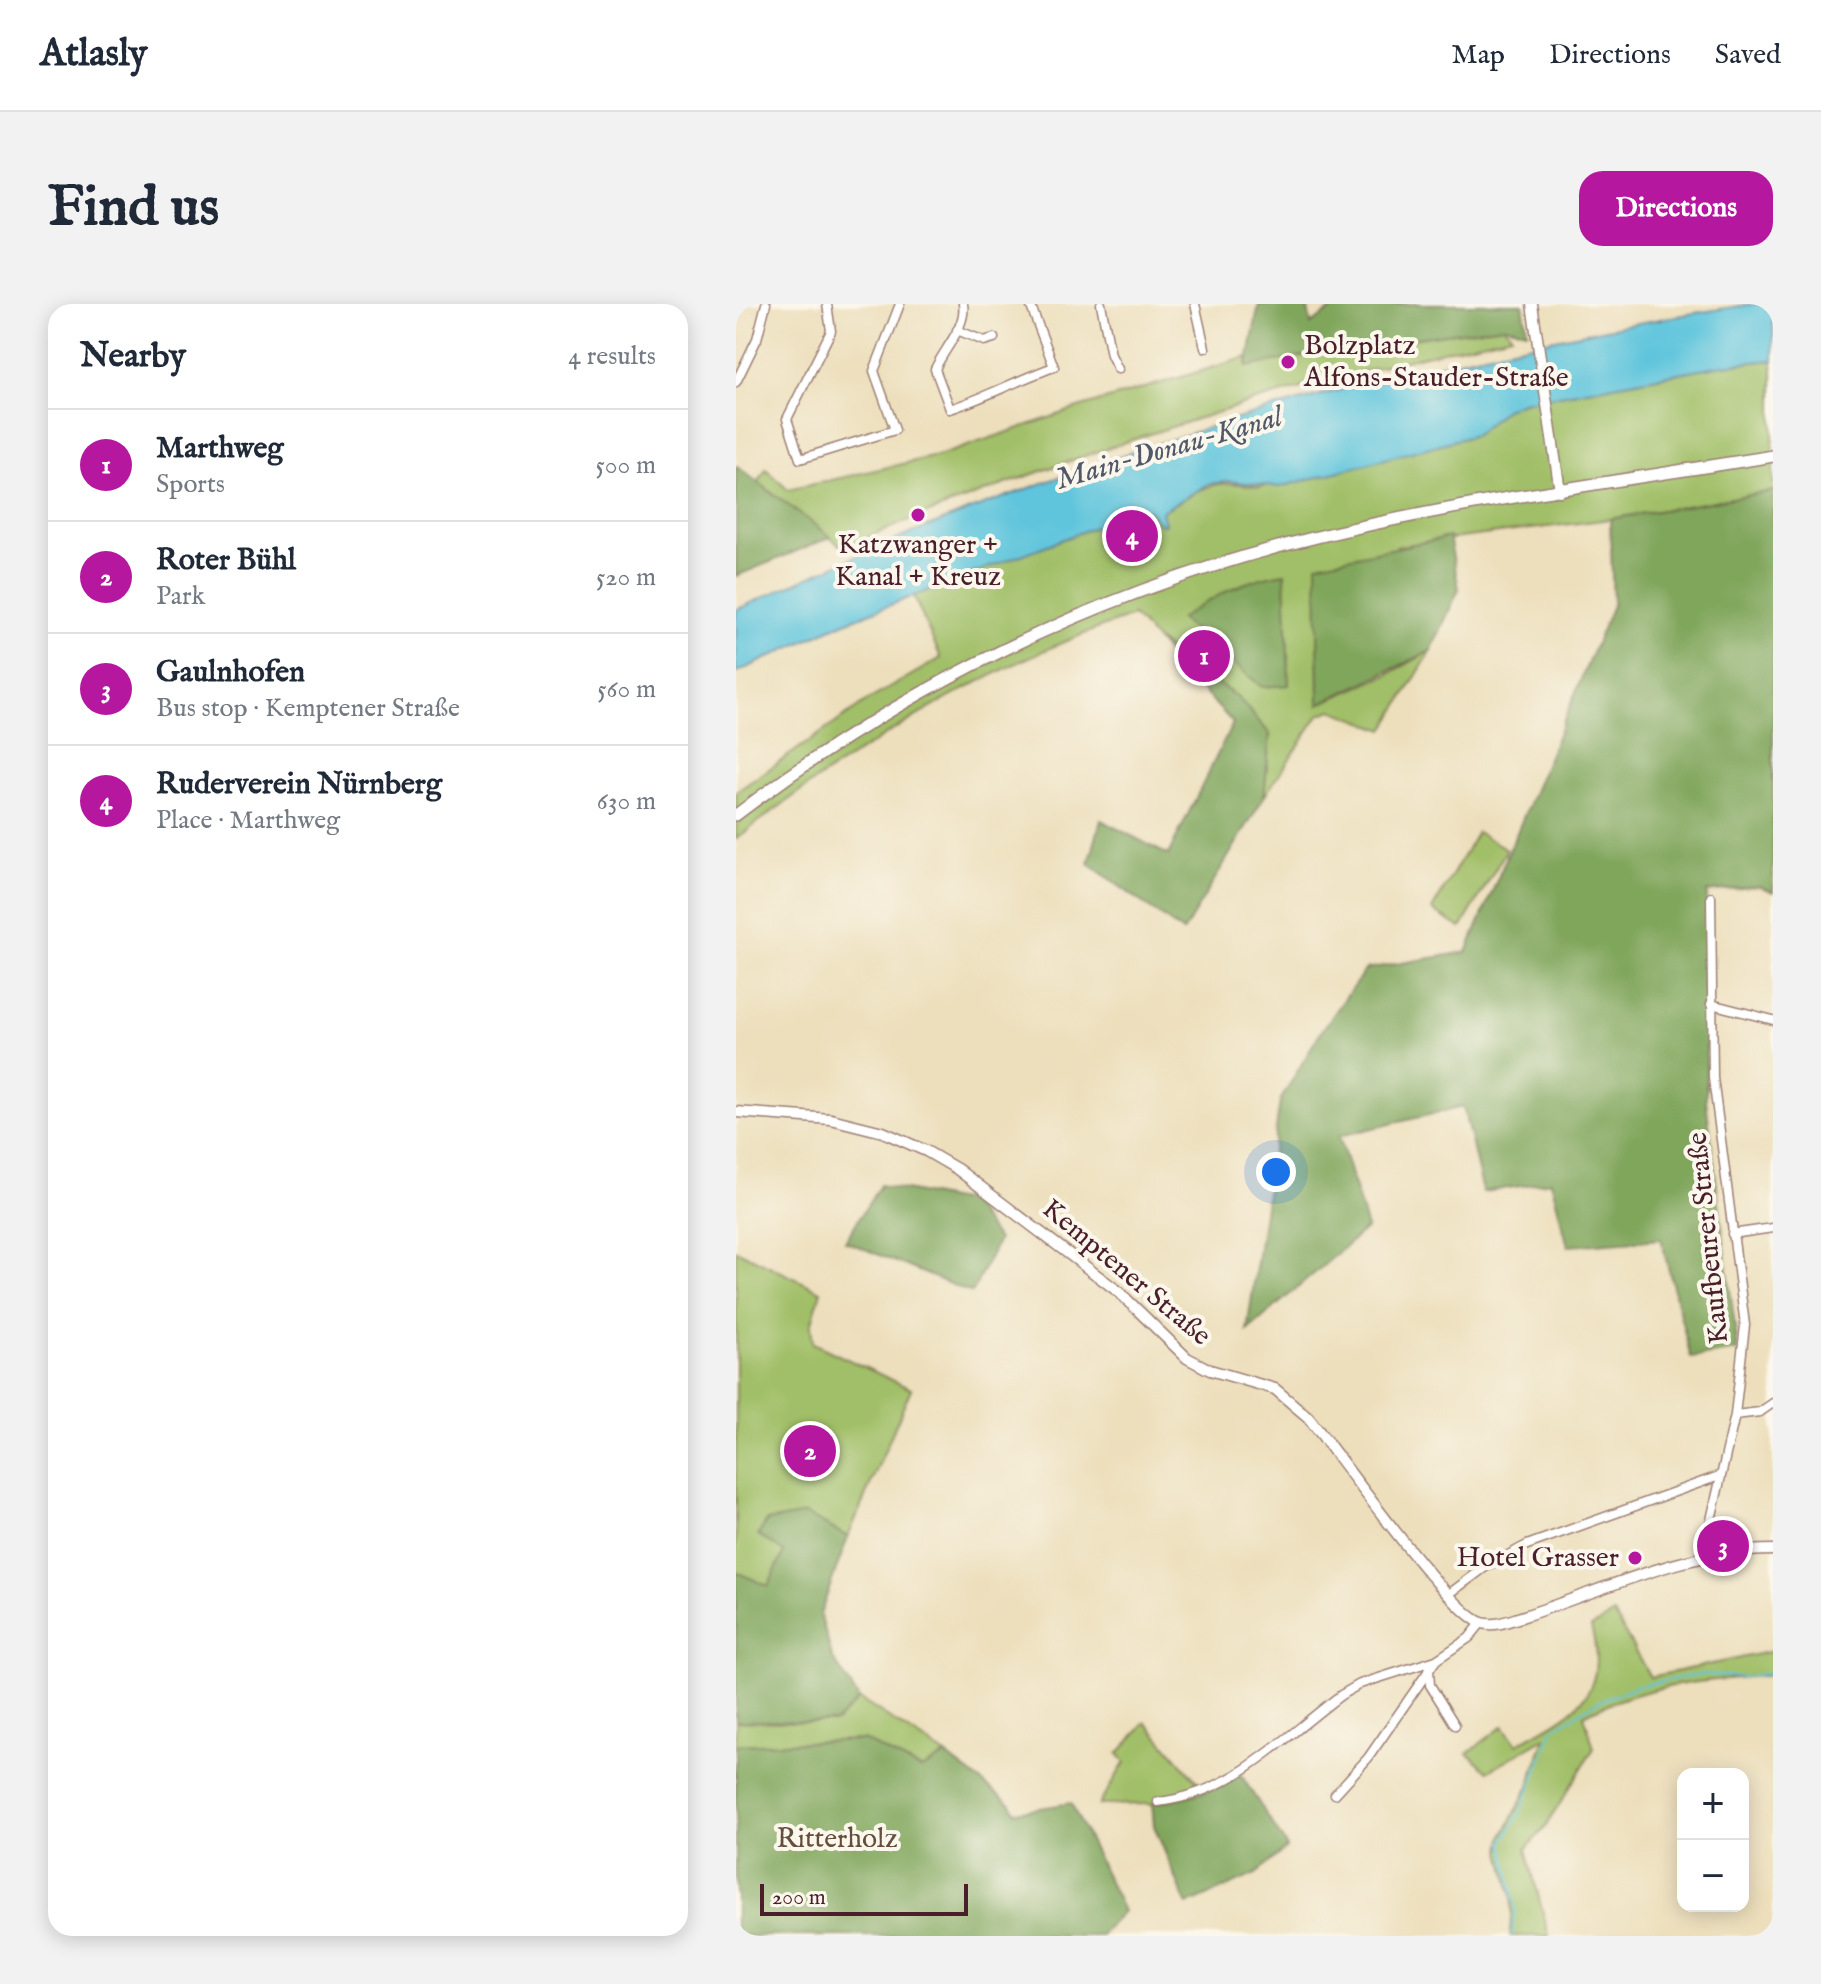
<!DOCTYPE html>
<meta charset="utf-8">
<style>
:root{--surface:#fff;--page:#f2f2f3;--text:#1f2937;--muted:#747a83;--line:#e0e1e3;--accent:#b5179e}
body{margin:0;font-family:"IM FELL English",serif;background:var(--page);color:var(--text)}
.controls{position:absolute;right:24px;bottom:24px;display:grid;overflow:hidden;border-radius:16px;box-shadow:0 4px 20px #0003}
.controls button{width:72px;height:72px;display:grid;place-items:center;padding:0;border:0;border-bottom:2px solid var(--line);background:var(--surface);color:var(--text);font:40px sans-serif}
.scale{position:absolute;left:24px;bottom:20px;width:208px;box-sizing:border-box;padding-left:8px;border:4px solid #4a1f2b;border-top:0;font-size:22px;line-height:28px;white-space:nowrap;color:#4a1f2b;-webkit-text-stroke:6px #fbf7ec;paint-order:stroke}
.you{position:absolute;left:540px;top:868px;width:28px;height:28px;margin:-20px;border:6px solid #fff;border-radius:50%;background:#1a73e8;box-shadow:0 0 0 12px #1a73e833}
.badge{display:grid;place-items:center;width:52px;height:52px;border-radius:50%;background:var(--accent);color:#fff;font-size:26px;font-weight:700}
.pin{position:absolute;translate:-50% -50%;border:4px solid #fff;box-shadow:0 2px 8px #0006}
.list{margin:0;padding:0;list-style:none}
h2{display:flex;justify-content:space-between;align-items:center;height:104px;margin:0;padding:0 32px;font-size:34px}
h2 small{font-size:26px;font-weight:400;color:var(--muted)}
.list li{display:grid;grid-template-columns:52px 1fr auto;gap:24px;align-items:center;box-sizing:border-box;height:112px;padding:0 32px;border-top:2px solid var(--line)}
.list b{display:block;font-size:30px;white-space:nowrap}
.list p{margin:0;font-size:26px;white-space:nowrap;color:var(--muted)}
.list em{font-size:26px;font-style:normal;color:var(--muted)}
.map{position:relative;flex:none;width:1037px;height:1632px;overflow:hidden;border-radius:24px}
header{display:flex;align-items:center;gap:48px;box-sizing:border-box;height:112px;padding:0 40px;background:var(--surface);border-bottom:2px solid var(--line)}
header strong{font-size:38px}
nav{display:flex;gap:44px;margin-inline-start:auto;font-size:28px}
.intro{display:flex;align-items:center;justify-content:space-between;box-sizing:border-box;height:192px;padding:0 48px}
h1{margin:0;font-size:56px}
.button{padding:20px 36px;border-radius:24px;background:var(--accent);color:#fff;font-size:28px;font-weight:700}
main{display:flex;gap:48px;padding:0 48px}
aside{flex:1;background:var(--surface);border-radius:24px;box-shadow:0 4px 20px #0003}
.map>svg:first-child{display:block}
</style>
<header>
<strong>Atlasly</strong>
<nav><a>Map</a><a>Directions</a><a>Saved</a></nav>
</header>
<div class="intro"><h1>Find us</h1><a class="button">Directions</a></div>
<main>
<aside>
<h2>Nearby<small>4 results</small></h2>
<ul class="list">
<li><span class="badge">1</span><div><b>Marthweg</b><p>Sports</p></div><em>500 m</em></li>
<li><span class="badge">2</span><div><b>Roter Bühl</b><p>Park</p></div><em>520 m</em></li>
<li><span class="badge">3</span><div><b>Gaulnhofen</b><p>Bus stop · Kemptener Straße</p></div><em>560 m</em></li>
<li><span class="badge">4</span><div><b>Ruderverein Nürnberg</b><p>Place · Marthweg</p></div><em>630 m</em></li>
</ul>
</aside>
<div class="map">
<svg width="1037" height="1632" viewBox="0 0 1037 1632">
<rect width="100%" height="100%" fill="#fbf7ec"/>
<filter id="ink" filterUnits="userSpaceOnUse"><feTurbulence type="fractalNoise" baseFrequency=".0125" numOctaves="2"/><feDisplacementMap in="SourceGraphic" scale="16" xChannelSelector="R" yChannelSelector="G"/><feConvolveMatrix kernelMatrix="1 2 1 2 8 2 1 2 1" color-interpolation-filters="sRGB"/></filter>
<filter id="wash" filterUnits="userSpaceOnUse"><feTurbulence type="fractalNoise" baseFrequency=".006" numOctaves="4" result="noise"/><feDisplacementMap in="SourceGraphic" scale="32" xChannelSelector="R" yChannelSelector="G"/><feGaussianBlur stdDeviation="1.8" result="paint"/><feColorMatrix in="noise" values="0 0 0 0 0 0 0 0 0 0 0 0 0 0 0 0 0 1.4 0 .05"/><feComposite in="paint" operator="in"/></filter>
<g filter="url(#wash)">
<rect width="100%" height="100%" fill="#eddfbc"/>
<path fill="#a1bf67" stroke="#766f49" stroke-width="2" d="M768,22L776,31C546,81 325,154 107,243L22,179L30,165L52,186L205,151L339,105L511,53V62L608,44Z
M1037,56V187L874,215L661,242L583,400L649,372L695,347L648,426L596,406L583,411L528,493L534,430L502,394L419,335L397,312C253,360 119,443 0,535V488L134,395L205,354L177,291L403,206H412L428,220L426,207C468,185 473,173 523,183L739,131L769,105L786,98L986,61Z
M741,528L771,545L725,624L696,606Z
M0,946L85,987L75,1022L77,1039L175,1085L112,1233L69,1210L32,1282L0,1268Z
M878,1310L914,1373L1037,1347V1371C970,1376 909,1380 848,1411L858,1444L809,1524L790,1545L813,1632H774L776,1593L765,1548L767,1532L792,1484L809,1434L752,1467L732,1449L767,1422L781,1440C834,1409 875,1395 855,1323Z
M123,1395L210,1451L185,1465L127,1436L0,1441V1417L99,1418Z
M410,1418L470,1488L416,1500L363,1501L389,1458L382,1450Z"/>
<path fill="#80a65c" stroke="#656244" stroke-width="2" d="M523,0H571L575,20L604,0H787L791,27L768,22L608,44L511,63Z
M0,162L95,233L0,272Z
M1037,187V588L1023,582L971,588L970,796L1002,1047L955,1054L925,935L832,942L815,877L747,888L727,803L603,832L631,924L511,1027L544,797L582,732L630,665L731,648L877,299L874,215Z
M713,233L723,285L695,347L583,400L581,260Z
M549,269L553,381L526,383L444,315C478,292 508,275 549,269Z
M419,335L502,394L534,430L528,493L447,628L353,560L365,516L432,551L497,419Z
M144,881L234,899L262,936L236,989L109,937Z
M69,1210L112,1233L84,1310L96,1353L123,1395L100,1418L0,1417V1268L32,1282L48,1248L22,1231L31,1217Z
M127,1436L185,1465L210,1451L275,1500L279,1508L335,1499L387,1607L365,1632H0V1441Z
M505,1471L551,1543L520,1570L451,1601L418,1522L416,1500L470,1488Z"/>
<path fill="#5fc5dc" stroke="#547284" stroke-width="2" d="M1016,0H1037V56L986,61L786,98L769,105L739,131L544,183L493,177L473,180L426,207L429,220L425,221L412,206H403L107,319L0,369V306C322,155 664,53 1016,0Z"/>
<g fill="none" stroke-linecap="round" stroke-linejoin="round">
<path stroke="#5fc5dc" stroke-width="2" d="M776,1632L779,1604L767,1538L784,1509L818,1424L863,1397L901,1382L966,1370L1007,1373L1037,1369"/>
</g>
</g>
<g filter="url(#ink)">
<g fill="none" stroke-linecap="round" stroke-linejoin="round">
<defs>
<path id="minor" d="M91,0L95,27L51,115L64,155L159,126L138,67L164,0
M227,0C231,22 208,45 199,65L214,105C251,93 281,76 318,63L294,0
M365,0L375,51L382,65
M459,0L469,44
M221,26L248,37L258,34
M0,78L21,35L30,0
M975,700L1037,716
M996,930L1037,924
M999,1111L1024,1108L1037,1099
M967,1251L999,1111L1009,1021L977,774L975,593
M713,1290L748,1264L791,1241L983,1172
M693,1366L694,1381L719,1421
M599,1490L632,1454L700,1356L733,1334L746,1318
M422,1498C498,1489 546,1435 605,1391L624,1380L700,1356
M1034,1632L1037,1626"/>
<path id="tertiary" d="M796,0L824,187
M0,808L95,815L147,828L190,847L221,865L383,988L451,1054L474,1066L539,1085L572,1113C600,1148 714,1309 746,1319C760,1323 775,1316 788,1312C872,1285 947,1246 1037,1246"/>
<path id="secondary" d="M0,511C166,384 358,290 561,238C717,198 879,178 1037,152"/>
</defs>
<use href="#minor" stroke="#9c7f74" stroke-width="11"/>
<use href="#tertiary" stroke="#9c7f74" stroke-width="13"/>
<use href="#secondary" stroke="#9c7f74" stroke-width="14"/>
<use href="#minor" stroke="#fff" stroke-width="8"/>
<use href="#tertiary" stroke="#fff" stroke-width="10"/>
<use href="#secondary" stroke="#fff" stroke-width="11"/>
</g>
</g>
<g fill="#b5179e" stroke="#fbf7ec" stroke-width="3">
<circle cx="552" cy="58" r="8"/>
<circle cx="182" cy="211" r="8"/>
<circle cx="899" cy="1254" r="8"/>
</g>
<g text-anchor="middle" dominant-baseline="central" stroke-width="8" stroke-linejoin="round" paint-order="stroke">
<g font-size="28" fill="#4a1f2b" stroke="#fbf7ec" text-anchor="start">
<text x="568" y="42">Bolzplatz<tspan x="568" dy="32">Alfons-Stauder-Straße</tspan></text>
<text x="182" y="241" text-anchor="middle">Katzwanger +<tspan x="182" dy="32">Kanal + Kreuz</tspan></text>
<text x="883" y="1254" text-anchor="end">Hotel Grasser</text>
</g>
<g font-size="28" fill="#4a1f2b" stroke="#fbf7ec">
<text transform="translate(973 934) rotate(-96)">Kaufbeurer Straße</text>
<text transform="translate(390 969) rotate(40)">Kemptener Straße</text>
</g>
<g font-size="28" fill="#644f3d" stroke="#fbf7ec">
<text x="101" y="1535">Ritterholz</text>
</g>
<g font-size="30" font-style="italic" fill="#515969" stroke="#fbf7ec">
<text transform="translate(433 145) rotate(-16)">Main-Donau-Kanal</text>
</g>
</g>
</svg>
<div class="controls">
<button>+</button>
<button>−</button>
</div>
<div class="scale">200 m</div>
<div class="you"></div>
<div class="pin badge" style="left:468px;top:352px">1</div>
<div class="pin badge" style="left:74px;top:1147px">2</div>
<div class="pin badge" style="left:987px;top:1242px">3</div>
<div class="pin badge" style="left:396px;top:232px">4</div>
</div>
</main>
